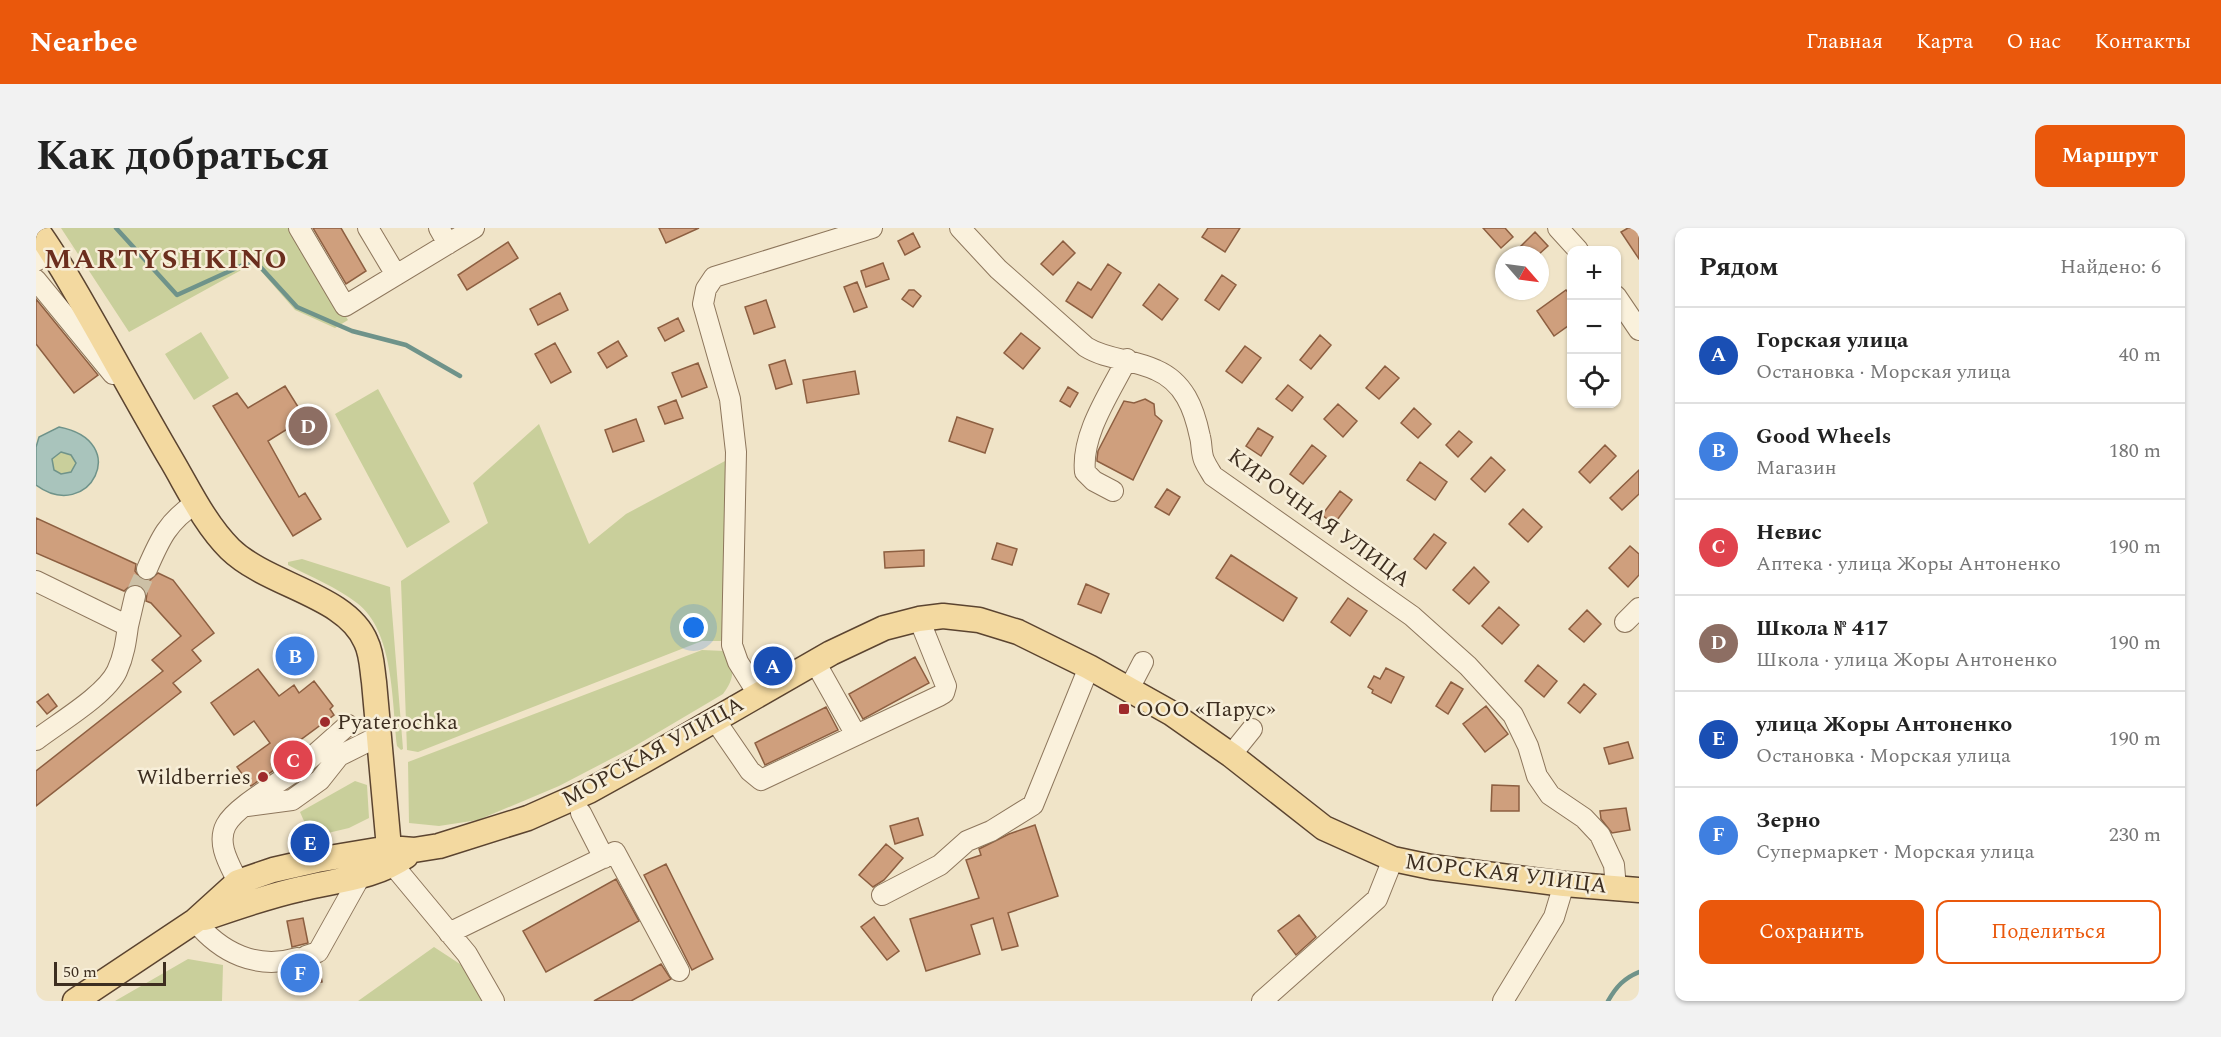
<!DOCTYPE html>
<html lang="ru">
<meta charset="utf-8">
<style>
:root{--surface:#fff;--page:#f2f2f2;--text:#222;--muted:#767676;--line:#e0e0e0;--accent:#ea580c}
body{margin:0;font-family:Spectral,serif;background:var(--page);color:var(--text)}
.controls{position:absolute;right:18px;top:18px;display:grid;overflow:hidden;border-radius:12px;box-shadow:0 2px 4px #0004}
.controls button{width:54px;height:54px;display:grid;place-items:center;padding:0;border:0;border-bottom:2px solid var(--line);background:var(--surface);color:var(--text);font:30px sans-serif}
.compass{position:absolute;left:1459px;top:18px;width:54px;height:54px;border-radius:50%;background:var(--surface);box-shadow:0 2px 4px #0004;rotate:118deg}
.scale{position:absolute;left:18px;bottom:15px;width:112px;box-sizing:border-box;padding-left:6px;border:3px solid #3d2e20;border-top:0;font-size:16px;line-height:21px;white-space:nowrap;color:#3d2e20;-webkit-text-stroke:4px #f7eed8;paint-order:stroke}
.you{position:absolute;left:658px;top:400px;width:21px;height:21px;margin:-15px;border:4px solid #fff;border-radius:50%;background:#1a73e8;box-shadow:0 0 0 9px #1a73e833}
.badge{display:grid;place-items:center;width:39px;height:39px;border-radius:50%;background:var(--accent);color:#fff;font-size:20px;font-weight:700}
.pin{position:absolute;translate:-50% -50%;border:3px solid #fff;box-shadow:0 2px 6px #0006}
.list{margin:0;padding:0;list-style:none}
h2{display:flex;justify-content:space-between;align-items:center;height:78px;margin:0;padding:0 24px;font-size:26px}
h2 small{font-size:20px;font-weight:400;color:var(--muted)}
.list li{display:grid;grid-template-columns:39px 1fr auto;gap:18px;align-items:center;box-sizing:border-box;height:96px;padding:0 24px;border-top:2px solid var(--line)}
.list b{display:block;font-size:22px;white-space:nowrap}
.list p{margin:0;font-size:20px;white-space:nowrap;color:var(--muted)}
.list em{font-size:20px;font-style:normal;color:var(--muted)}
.actions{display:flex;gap:12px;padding:18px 24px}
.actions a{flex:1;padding:14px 0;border:2px solid var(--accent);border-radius:12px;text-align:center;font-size:21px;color:var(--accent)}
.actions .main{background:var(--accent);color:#fff}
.icon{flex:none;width:33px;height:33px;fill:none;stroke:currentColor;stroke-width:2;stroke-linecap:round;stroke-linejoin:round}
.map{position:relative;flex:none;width:1603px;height:773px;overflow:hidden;border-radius:12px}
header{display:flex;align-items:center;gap:36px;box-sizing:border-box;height:84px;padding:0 30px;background:var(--accent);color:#fff}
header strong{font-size:28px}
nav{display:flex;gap:33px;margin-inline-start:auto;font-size:21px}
.intro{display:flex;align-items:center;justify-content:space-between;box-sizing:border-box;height:144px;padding:0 36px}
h1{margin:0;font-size:42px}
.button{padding:15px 27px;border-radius:12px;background:var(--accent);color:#fff;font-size:21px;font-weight:700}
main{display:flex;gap:36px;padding:0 36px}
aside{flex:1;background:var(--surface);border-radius:12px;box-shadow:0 2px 4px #0004}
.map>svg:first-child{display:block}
</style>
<header>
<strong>Nearbee</strong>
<nav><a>Главная</a><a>Карта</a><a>О нас</a><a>Контакты</a></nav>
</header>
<div class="intro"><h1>Как добраться</h1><a class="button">Маршрут</a></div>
<main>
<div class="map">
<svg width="1603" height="773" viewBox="0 0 1603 773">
<rect width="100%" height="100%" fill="#f0e4c8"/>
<path fill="#c9cf9b" d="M25,0H256L312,92L299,100L259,82L218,35L93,104Z
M165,104L193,150L158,172L129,126Z
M342,161L414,294L371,320L299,186Z
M503,196L553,316L590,286L689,233L692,413H666L382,524L371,522L365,353L452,295L437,255Z
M24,224L35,227L40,235L35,244L25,246L18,242L16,231Z
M266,331L354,359L367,521L365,522L361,518C356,474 358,403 321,375C300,359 275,349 252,337V334Z
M666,422L689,423C699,440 699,450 687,466L594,521L523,558L442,592L403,598L373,595L372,534Z
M319,553L331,557L333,590L313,600L275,609L264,584Z
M398,719L427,738L448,773H322Z
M152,731L187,737L186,773H79Z"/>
<path fill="#a9c4bc" stroke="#6f938a" stroke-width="1.5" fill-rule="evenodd" d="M23,199C97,213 53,296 0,257V219L3,209ZM25,224L35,227L40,235L35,244L25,246L18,242L16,231Z"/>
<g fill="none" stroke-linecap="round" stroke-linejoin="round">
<path stroke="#6f938a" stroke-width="4.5" d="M80,0L141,67L218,32L261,79L316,103L370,117L424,148
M1572,773C1580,759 1588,750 1603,744"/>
</g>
<path fill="#cf9f7d" stroke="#8d5f41" stroke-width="1.5" d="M277,0H305L330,43L310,56Z
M623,0H663L630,15Z
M1172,0H1204L1189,24L1166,9Z
M1447,0H1469L1477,9L1465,20Z
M1592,0H1603V31L1585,4Z
M1499,4L1512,18L1502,27H1488L1482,21Z
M877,5L884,19L869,27L862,13Z
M1027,13L1039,25L1017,47L1005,36Z
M472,14L482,30L431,62L422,47Z
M847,35L853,51L830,59L825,43Z
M1072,36L1085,45L1056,90L1030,73L1042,54L1055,62Z
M1186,47L1200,57L1183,82L1169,72Z
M821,54L831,79L818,84L808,59Z
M1123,56L1142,71L1126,92L1107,77Z
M873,62H878L885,68L877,79L866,71Z
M1530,62L1536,69V95L1518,108L1501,83Z
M524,65L532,82L502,97L494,81Z
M0,71L62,147L38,165L0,116Z
M730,72L739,99L718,106L709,79Z
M642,90L648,103L629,113L622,100Z
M985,105L1004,120L987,141L968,125Z
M1284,107L1295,117L1275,141L1264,132Z
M582,113L591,128L571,140L562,125Z
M519,115L535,144L515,155L499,126Z
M1209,118L1225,130L1206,155L1190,143Z
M749,132L756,156L740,161L733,137Z
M662,135L671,159L646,169L636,145Z
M1349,138L1363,150L1343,171L1330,160Z
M819,143L823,166L771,175L767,152Z
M1252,157L1267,169L1256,183L1240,171Z
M249,158L269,190L232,213L263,269L269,265L285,291L257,308L177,178L201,165L212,180Z
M1032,159L1042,165L1034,179L1024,173Z
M1109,171L1118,176L1119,187L1126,193L1097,252L1061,233V231L1062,223L1088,173L1098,175Z
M640,172L647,190L629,196L622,179Z
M1302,176L1321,193L1307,209L1288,191Z
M1378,180L1395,196L1382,210L1365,195Z
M921,189L957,201L949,225L913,213Z
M600,191L608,213L577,224L569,202Z
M1222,200L1237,209L1225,228L1210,218Z
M1423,203L1436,214L1422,229L1410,217Z
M1276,217L1290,228L1267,256L1254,246Z
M1569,217L1580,228L1554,255L1543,244Z
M1455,229L1469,242L1449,264L1435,251Z
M1384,234L1411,254L1399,272L1371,252Z
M1603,242V266L1586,282L1574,270Z
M1131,261L1144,269L1133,287L1119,279Z
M1304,263L1316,272L1298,296L1286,287Z
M1487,281L1506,299L1492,314L1473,296Z
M0,290L100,336L99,343L106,352L113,353L122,345L137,352L178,405L156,422L165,433L137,455L145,464L0,578V543L127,443L116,432L145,408L115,375L110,373L111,365L107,359L96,356L88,363L0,325Z
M1398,306L1410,315L1390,341L1378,331Z
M961,315L981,321L976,337L956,331Z
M1594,318L1603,326V347L1592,359L1573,340Z
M888,322V338L849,340L848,324Z
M1195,327L1261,370L1247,393L1180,350Z
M1438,339L1453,354L1433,376L1417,362Z
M1050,356L1073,366L1065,385L1042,376Z
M1312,370L1331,383L1314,408L1295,394Z
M1463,379L1483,397L1466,416L1446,398Z
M1551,382L1565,396L1548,414L1533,401Z
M879,429L893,455L827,491L813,466Z
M1502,437L1521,453L1508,469L1489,453Z
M1350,440L1368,449L1355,475L1336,465L1337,462L1332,459L1338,448L1344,451Z
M222,441L243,468L258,457L263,465L278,453L297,478L294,481L298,487L255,519L260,527L215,558L201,539L234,515L218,493L198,507L175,475Z
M1415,454L1427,461L1412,486L1400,478Z
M1548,456L1560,466L1544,485L1532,475Z
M12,466L21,478L11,486L1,474Z
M1450,478L1472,506L1449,524L1427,496Z
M790,479L802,502L729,537L719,515Z
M1592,514L1597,530L1573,536L1568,520Z
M1456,557L1483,558V583H1455Z
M1590,580L1594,602L1576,605L1565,591L1564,583Z
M882,590L887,607L859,616L854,598Z
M999,597L1022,668L972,685L982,718L966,722L957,690L935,697L944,726L890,743L874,691L943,670L930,632L945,627L943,621L973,606Z
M850,616L867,630L848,652L837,659L823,647Z
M630,636L677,731L656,742L608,647Z
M580,651L603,693L510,744L487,703Z
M1263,687L1280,709L1260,727L1242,703Z
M838,689L863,723L851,732L825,699Z
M267,690L272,715L256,719L251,693Z
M283,736L286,754L251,761L248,745Z
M625,736L635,751L595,773H558Z"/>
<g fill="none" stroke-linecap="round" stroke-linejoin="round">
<path stroke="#ccc0a6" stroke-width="20" stroke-dasharray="20 10" stroke-linecap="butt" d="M99,368L111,341"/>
<defs>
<path id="minor" d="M263,0L309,78L438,0
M332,0L360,47
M403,0L412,16
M924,0L962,41L1050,119C1071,132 1097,131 1120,142C1148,154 1158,180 1164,209C1166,216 1165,225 1168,232C1170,237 1174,243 1177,248L1376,388L1432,438L1477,487L1492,518L1501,548L1514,567L1548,590L1564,607L1578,637L1580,660
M1522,0L1542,22
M0,33L17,23
M0,52L77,146
M1580,68L1603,102
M1077,263L1058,253L1049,244C1045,206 1074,165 1091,131
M111,341C124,311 132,293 160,275
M0,353L92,398C90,413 88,428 81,443C70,467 22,495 0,512
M1589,394L1603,380
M92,398L99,368
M779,434L820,507
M1093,461L1107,434
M722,466L702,434L696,417L700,224L694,171L667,76L670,61L678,49L836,0
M679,492L714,543L725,552L903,468L908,465L910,458L883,391
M1195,527L1216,501
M211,578L256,572L284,552L303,528L333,513L344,512
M545,585L568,630
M357,637L431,726L458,773
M202,654C194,637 180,616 190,597C200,578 245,554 263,540C280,526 296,511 312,497
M846,667L904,637L931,613L955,603L997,577L1053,439
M159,693C185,725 221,742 261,730
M413,705L579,624L643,743
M270,728L282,724L325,647
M1226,773L1341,671L1357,631
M1467,773L1518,689L1528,656"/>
<path id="major" d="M0,1C18,25 33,52 48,78C78,130 106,182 136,233C153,262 169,296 194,321C232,358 311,367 330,414C336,426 336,441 338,454L353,620L356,635
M169,690C201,679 232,668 264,661C300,652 339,650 370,628
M39,773L159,693L202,654L237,642L281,632L353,620L378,622L403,618L492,590L553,563L609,532L795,425L848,400L883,391L907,388L943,392L982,404L1053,439L1135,485L1195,527L1288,600L1357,631L1395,639L1528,656L1603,662"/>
</defs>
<use href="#minor" stroke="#8d765c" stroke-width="22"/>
<use href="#major" stroke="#5b4430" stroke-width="27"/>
<use href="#minor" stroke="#faf1dc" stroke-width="20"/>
<use href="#major" stroke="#f3d9a0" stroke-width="24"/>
</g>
<g fill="#9e2a2b" stroke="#f7eed8" stroke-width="2">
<rect x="1082" y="475" width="12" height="12" rx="3"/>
<circle cx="289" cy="494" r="6"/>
<circle cx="227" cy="549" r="6"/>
</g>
<g text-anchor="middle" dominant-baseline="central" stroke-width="5" stroke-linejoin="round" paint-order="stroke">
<g font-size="22" fill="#3d2e20" stroke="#f7eed8">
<text transform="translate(1283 290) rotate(36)">КИРОЧНАЯ УЛИЦА</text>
<text transform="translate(617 524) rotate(-29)">МОРСКАЯ УЛИЦА</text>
<text transform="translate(1470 646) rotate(7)">МОРСКАЯ УЛИЦА</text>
</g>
<g font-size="22" fill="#3d2e20" stroke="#f7eed8" text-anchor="start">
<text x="1100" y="481">ООО «Парус»</text>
<text x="301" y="494">Pyaterochka</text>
<text x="215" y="549" text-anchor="end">Wildberries</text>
</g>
<g font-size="28" font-weight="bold" letter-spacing="1.5" fill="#6b2e1e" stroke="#f7eed8">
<text x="130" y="31">MARTYSHKINO</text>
</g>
</g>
</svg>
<div class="controls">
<button>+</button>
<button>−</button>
<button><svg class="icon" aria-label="locate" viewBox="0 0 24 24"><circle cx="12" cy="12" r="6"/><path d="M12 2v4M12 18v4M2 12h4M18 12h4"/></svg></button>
</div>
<svg class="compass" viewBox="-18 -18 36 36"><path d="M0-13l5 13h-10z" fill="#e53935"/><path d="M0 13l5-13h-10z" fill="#767676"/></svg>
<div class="scale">50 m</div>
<div class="you"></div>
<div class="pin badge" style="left:737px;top:438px;background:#1a4fb4">A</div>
<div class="pin badge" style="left:259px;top:428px;background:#3f7fe0">B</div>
<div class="pin badge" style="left:257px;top:532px;background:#e0444e">C</div>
<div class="pin badge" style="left:272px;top:198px;background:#8d6e63">D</div>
<div class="pin badge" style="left:274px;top:615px;background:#1a4fb4">E</div>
<div class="pin badge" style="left:264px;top:745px;background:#3f7fe0">F</div>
</div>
<aside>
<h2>Рядом<small>Найдено: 6</small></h2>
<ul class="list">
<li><span class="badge" style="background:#1a4fb4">A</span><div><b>Горская улица</b><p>Остановка · Морская улица</p></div><em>40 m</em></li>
<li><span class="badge" style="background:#3f7fe0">B</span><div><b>Good Wheels</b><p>Магазин</p></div><em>180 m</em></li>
<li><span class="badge" style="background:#e0444e">C</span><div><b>Невис</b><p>Аптека · улица Жоры Антоненко</p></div><em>190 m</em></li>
<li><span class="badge" style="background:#8d6e63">D</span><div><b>Школа № 417</b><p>Школа · улица Жоры Антоненко</p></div><em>190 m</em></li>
<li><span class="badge" style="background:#1a4fb4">E</span><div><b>улица Жоры Антоненко</b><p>Остановка · Морская улица</p></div><em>190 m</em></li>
<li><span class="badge" style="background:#3f7fe0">F</span><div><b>Зерно</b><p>Супермаркет · Морская улица</p></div><em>230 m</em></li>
</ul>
<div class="actions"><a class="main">Сохранить</a><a>Поделиться</a></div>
</aside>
</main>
